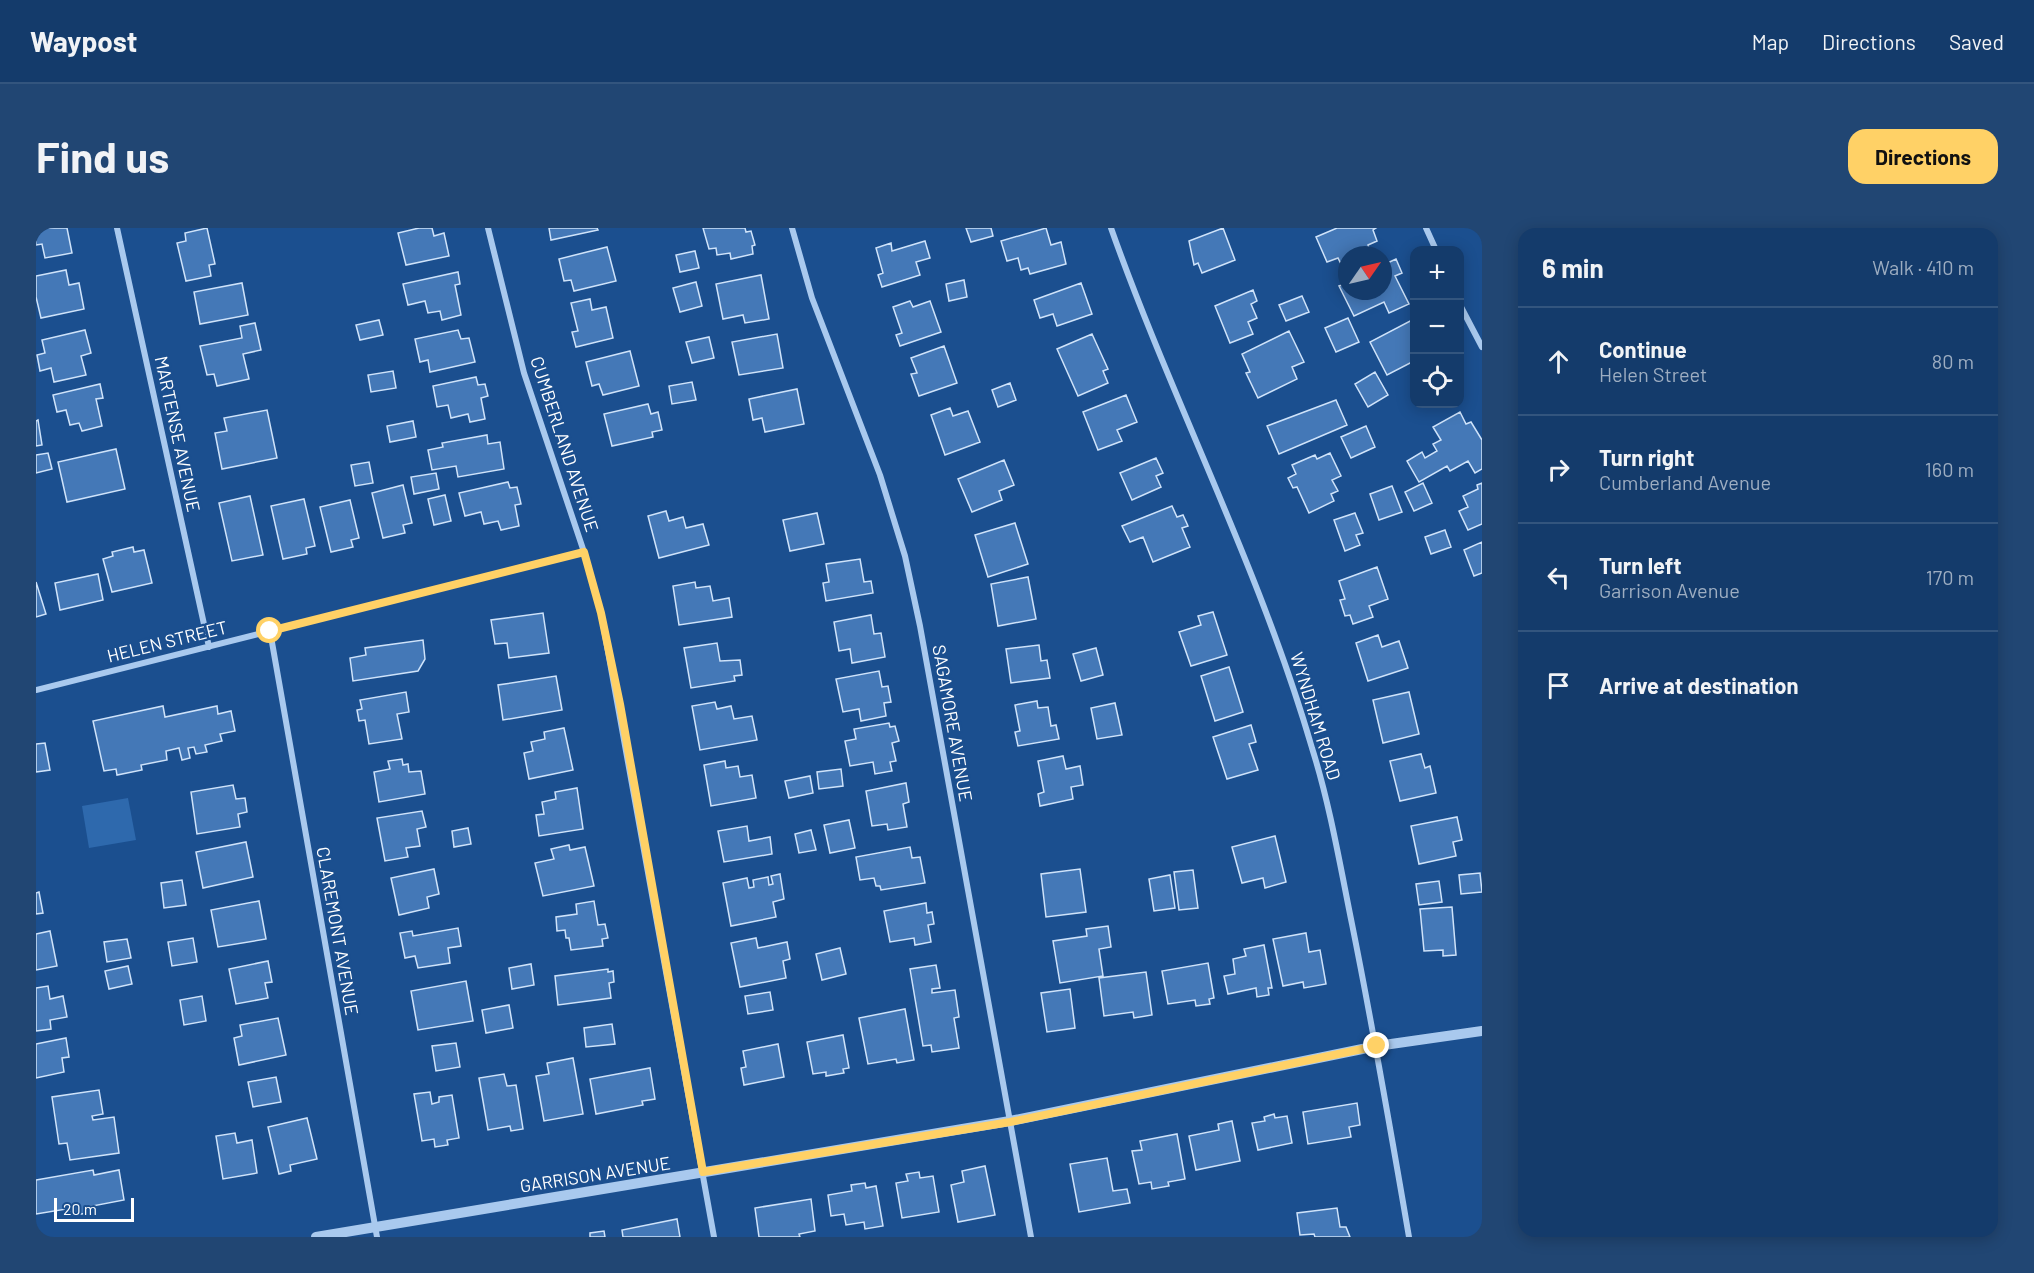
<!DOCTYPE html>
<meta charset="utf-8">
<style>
:root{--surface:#143b6b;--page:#214673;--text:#f1f3f6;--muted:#9dadc1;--line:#33557e;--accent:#ffd166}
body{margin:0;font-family:Barlow,sans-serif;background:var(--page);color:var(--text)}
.controls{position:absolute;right:18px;top:18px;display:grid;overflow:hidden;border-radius:12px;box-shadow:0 3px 15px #0003}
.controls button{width:54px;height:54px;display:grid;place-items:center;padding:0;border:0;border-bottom:2px solid var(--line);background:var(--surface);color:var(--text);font:30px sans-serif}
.compass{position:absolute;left:1302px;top:18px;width:54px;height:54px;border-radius:50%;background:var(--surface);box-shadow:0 3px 15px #0003;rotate:56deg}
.scale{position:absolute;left:18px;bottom:15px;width:80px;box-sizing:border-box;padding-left:6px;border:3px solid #fff;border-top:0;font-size:16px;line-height:21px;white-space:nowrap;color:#fff;-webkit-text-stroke:4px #1b4f8f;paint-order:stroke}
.stop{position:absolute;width:18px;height:18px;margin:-14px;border:4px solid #ffd166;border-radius:50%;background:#fff}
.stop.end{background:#ffd166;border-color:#fff;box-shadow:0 2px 6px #0008}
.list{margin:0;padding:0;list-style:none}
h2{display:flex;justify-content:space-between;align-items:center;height:78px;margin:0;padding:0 24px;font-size:26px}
h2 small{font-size:20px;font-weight:400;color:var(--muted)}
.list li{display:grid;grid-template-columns:39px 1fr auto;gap:18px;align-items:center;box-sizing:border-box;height:108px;padding:0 24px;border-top:2px solid var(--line)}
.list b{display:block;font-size:22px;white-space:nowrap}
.list p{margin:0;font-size:20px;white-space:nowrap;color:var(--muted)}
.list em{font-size:20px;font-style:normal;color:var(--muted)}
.icon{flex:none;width:33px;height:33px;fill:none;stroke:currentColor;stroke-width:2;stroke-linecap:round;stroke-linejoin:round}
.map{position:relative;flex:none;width:1446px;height:1009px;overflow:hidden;border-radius:18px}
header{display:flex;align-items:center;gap:36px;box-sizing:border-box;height:84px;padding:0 30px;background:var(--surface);border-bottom:2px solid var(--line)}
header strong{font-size:28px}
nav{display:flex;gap:33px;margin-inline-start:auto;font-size:21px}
.intro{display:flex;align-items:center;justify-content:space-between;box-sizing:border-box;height:144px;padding:0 36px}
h1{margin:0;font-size:42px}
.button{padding:15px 27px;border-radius:18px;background:var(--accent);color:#111;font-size:21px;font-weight:700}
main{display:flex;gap:36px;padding:0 36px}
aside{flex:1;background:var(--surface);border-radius:18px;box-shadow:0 3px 15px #0003}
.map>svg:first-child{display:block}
</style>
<header>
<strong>Waypost</strong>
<nav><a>Map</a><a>Directions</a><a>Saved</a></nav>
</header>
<div class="intro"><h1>Find us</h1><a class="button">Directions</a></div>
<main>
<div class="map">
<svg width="1446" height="1009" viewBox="0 0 1446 1009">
<rect width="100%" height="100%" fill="#1b4f8f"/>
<path fill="#2e69ad" d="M92,570L100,612L53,620L46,578Z"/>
<path fill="#4478b7" stroke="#cfe3fa" stroke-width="1.5" d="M0,0H31L36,25L9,30L6,16L0,17Z
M171,0L179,36L173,37L175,48L150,53L141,15L150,13L149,5Z
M383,0H396L398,8L408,5L413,28L370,37L362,5Z
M513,0H561L562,2L515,12Z
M667,0H709L710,4L715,3L719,17L716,18L717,26L695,31L694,25L681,27L680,20L673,21Z
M930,0H955L957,8L935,14Z
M1010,0L1015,17L1025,14L1030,36L994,46L992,40L985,42L982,30L971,33L965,13Z
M1187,0L1199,32L1166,45L1162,35L1158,37L1153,13Z
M1301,0H1340L1337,2L1341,13L1332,17L1334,24L1326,27H1311V34L1305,36L1302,30L1291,34L1280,9Z
M889,13L894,30L880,34L884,47L846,59L842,47L847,45L840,20L855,15L856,23Z
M571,19L580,53L538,63L535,52L528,53L523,31Z
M659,23L663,40L644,44L640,27Z
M1360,31L1366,45L1359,48L1373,76L1353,85L1348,74L1318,88L1303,58L1311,55V63H1347V37Z
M30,42L33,57L43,55L48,81L5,90L0,69V48Z
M422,44L424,56L419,57L425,87L406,92L404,83L392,85L389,73L372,77L367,56Z
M725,47L733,91L709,95L707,87L687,91L680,56Z
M928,52L931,69L913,73L910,56Z
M660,54L666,78L644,84L637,60Z
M206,55L212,87L164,96L158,64Z
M1045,55L1056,86L1021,98L1017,86L1004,90L998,72Z
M1217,62L1221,73L1215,76L1221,90L1212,94L1217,106L1194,115L1179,78Z
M1266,68L1273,84L1250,93L1243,77Z
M554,71L556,82L570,79L577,110L540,119L536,104L542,103L535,75Z
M874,73L877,79L894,73L905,104L864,118L860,107L866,105L857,79Z
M1312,90L1323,114L1300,124L1289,100Z
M1378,91V133L1351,147L1334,114Z
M343,92L347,107L324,112L320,97Z
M219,95L225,122L207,126L213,151L181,158L178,146L171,147L164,118L206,110L204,98Z
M49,102L55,125L45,128L50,147L18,154L15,140L4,143L1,127L9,125L6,112Z
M422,102L425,111L433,110L439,134L394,144L392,132L384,134L379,111Z
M1253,103L1268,134L1256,139L1261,151L1222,170L1210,145L1214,144L1206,126Z
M741,106L747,140L703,147L696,114Z
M1056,106L1072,141L1067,143L1072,155L1042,168L1021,121Z
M673,109L678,130L656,135L650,114Z
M908,118L921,155L883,168L875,146L881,145L875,130Z
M594,123L603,158L567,167L563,156L556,158L550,134Z
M357,143L360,160L335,164L332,147Z
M1339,144L1352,167L1332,179L1319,156Z
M440,149L442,157L449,156L452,168L445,170L449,191L434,194L432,186L415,190L412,177L401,179L397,158Z
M656,154L660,172L636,176L633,158Z
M974,155L980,172L962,179L956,162Z
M64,156L67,170L60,171L66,198L46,203L43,195L34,197L30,182L21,184L17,167Z
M761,161L768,196L729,204L726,190L717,192L713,171Z
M1090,167L1101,194L1081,202L1086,213L1062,222L1047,184Z
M1300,172L1311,197L1243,226L1231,198Z
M612,176L615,186L622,184L626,202L616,204L617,209L576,218L568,186Z
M914,180L917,188L932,183L944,214L909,227L895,187Z
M231,182L241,230L186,241L179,205L191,203L188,190Z
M1424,184L1430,196L1435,194L1446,212V241L1439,245L1432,233L1414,243L1411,238L1383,254L1371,233L1386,224L1389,230L1401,223L1397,216L1405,212L1397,199Z
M2,192L6,217L0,218V193Z
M377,193L380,209L354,214L351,198Z
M1330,198L1339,219L1315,230L1305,209Z
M451,207L452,216L464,214L468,241L422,249L420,238L396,242L392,222L407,219L406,215Z
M80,221L89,261L31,274L22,234Z
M12,225L16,241L0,245V227Z
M1294,225L1305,248L1296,252L1302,263L1295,266L1298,273L1273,285L1261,259L1257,260L1252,250L1260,246L1256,237L1279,227L1281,231Z
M1120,230L1127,245L1120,248L1125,259L1096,272L1084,245Z
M968,232L978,257L963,263L966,272L936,284L922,251Z
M333,234L337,255L319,258L315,237Z
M400,245L403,261L378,266L375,249Z
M472,254L474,260L481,259L485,276L479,277L483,298L465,302L462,293L448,296L445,284L429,288L423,265Z
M1387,255L1396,275L1378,283L1369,264Z
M1446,255V296L1432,302L1423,283L1432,279L1427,268L1442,261L1441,257Z
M367,257L376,295L367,297L369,305L347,310L336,265Z
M1356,258L1366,284L1343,292L1334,266Z
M409,267L415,293L398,297L392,271Z
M214,268L227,327L196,333L183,275Z
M268,271L279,318L270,320L271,326L247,331L235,278Z
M314,272L323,310L315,312L317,319L295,324L284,279Z
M1136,278L1141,289L1147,287L1152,298L1146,300L1154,319L1117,334L1107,309L1094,314L1086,298Z
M630,283L633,293L647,289L650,300L667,296L673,317L623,330L612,288Z
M781,285L788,316L754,323L747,292Z
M1319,285L1327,305L1320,307L1324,317L1309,323L1298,292Z
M979,295L992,336L952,349L939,307Z
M1409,302L1415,319L1395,326L1389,309Z
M1446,314V345L1438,348L1428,322Z
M97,319L98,324L108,322L116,355L76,364L67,331L77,328L76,324Z
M824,331L828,354L835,353L837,365L790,373L787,355L793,354L790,336Z
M1341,339L1352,371L1333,378L1337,389L1317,396L1314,387L1309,388L1304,372L1309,371L1303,353Z
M62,346L67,372L24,382L19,355Z
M992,349L1000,391L962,398L955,356Z
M0,354L10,386L0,389Z
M659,354L660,360L674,358L677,373L693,370L696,389L643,397L637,358Z
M1177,384L1191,427L1155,438L1143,404L1165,397L1162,388Z
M507,385L513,425L473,430L471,415L459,416L455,392Z
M835,387L838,406L845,405L849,429L816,435L814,421L803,423L798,394Z
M1342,407L1346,419L1363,413L1372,440L1332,453L1320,415Z
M387,412L389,431L382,443L317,453L314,430L330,427L329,420Z
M681,415L684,433L704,432L706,447L698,448L699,453L655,460L648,420Z
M1003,417L1005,433L1011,432L1014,450L975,455L970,421Z
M1060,420L1067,447L1045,453L1037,426Z
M1193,439L1207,484L1179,493L1165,448Z
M843,443L846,459L852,458L855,474L848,475L850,488L825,493L823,481L807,484L800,451Z
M520,448L526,482L467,492L462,457Z
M370,464L373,484L361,486L366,511L333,516L329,492L323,493L321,482L326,481L324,472Z
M1373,464L1383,506L1347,515L1337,472Z
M1001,473L1002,480L1012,479L1015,498L1020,497L1023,511L982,518L979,504L984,503L979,477Z
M679,474L681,481L695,478L698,491L716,488L721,512L664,522L656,478Z
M1079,475L1086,507L1061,511L1055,480Z
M127,478L129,489L181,478L182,486L195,483L199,503L184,506L186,513L169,517L171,524L160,526L158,519L152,520L154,530L146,532L143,520L130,523L131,532L105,537L106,542L81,547L80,541L68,543L57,493Z
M853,495L854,499L859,498L863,513L856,515L860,533L854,534L856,543L839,546L837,534L814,538L809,513L820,511L818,501Z
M1215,497L1220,514L1213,516L1222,542L1191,551L1177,509Z
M528,500L537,542L493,551L488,525L497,523L495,514L509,511L508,504Z
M9,515L14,542L0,544V516Z
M1385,526L1389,540L1394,538L1400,565L1364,573L1354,533Z
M1027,528L1030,541L1044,538L1047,557L1035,559L1037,571L1004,578L1002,566L1008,564L1002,533Z
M366,531L367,537L372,536L373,544L385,543L389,566L343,574L338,544L354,541L352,533Z
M689,533L690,540L702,538L704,549L716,547L720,570L675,578L668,537Z
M805,541L807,558L783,561L781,544Z
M774,548L777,565L753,570L749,553Z
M870,555L873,574L867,576L871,599L852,602L851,596L836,598L830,563Z
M197,557L200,571L209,570L211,584L202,586L204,599L161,606L155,564Z
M541,560L547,601L503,608L500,587L508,586L506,574L520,571L519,564Z
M386,583L390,599L381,601L384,618L370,620L372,629L349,633L341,590Z
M1421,589L1426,612L1417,614L1420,628L1383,636L1375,598Z
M813,592L819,620L794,625L788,597Z
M711,598L713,613L734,609L736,626L688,634L682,603Z
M432,600L435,616L418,619L416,603Z
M775,602L780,622L763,625L759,606Z
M1239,608L1250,654L1229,660L1227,650L1206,655L1196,619Z
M210,614L217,649L167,660L160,624Z
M533,617L534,622L549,619L558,658L507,668L499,635L518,631L515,621Z
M874,619L876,630L884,629L889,655L845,662L844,658H840L838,650L824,652L820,629Z
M398,641L403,666L391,669L393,680L363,687L355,650Z
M1044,641L1050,684L1010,689L1005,646Z
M1157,642L1162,680L1143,682L1138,644Z
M1444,645L1446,664L1425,666L1423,647Z
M744,646L748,671L737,674L740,689L695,698L687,655L711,650L713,660L718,659L717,652L732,649L733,657L737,656L735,648Z
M1134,647L1139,680L1118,683L1113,651Z
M146,652L150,677L128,680L125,655Z
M1403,653L1406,674L1383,677L1380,656Z
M3,664L7,685L0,686V665Z
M223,673L230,711L182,719L175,682Z
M558,673L562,697L569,696L572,710L566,711L567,718L535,722L533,710H530L529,702L521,703L520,689L541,686L540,676Z
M890,675L891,685L896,684L898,696L892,697L895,714L879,717L878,710L854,714L848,683Z
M1416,679L1420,727L1407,728V722L1388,723L1384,681Z
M1072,698L1075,719L1063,721L1067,748L1024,755L1017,713L1051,708L1050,701Z
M422,700L425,718L412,720L414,735L382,740L379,728L369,730L364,705L376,703L377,708Z
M14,703L21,738L0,742V706Z
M1270,705L1273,724L1284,722L1290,756L1268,760L1267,754L1247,758L1237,711Z
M157,710L161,734L136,738L132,714Z
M720,710L722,720L751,714L754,731L747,733L750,750L704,759L695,715Z
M91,711L95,730L71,734L68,714Z
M1228,717L1236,760H1232L1233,767L1221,769L1220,760L1192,766L1188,748L1199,746L1197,731L1210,728L1208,721Z
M804,720L810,746L786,752L780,726Z
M232,733L236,754L229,755L232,770L200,776L193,741Z
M1172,735L1178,770L1173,771L1174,776L1160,778L1159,772L1132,776L1126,743Z
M495,736L498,757L476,761L473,740Z
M900,737L904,760L896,761V765L919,762L923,789L918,790L923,820L896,824L895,817L887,818L874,741Z
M92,738L96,756L73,761L69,743Z
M572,741V744L577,743L578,754L573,755L575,770L522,777L519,748Z
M1110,744L1116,787L1098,790L1097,784L1068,788L1063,750Z
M430,753L437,793L382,802L375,763Z
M12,758L14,771L27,768L31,789L14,792L15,801L0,803V760Z
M1034,761L1039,800L1011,804L1005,765Z
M734,764L737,782L712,786L709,768Z
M166,768L170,793L148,797L144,772Z
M473,777L477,800L450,805L446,782Z
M869,781L878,832L861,835L860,831L832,836L823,790Z
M242,790L250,827L203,837L198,810L206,808L204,797Z
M576,796L579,816L550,819L548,800Z
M807,807L813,840L807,841L808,845L790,848V844L777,846L771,814Z
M30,810L33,829L26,830L28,844L0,850V816Z
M420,815L424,839L400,843L396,818Z
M742,816L748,849L708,857L705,840L710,839L707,823Z
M537,830L547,886L508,893L500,848L513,846L511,835Z
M614,840L619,871L606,873L607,877L560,886L554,851Z
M468,846L471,858L480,857L487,901L475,903L474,898L452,902L443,850Z
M240,849L245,874L217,879L212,854Z
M63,862L67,886L56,888L57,892L78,889L83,925L34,932L31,915L23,916L16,869Z
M394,864L396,876L403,874V869L416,867L423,910L411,912L412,917L399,919L398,911L386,913L378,866Z
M1321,875L1324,897L1313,899L1315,909L1272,916L1267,884Z
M1238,886L1239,890L1251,888L1256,915L1222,922L1216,895L1229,893L1228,889Z
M271,890L281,931L254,937L255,943L243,946L232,899Z
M1196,893L1204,933L1160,942L1153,908L1183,902L1182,896Z
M199,905L201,915L216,912L221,945L187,951L180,908Z
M1141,906L1149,951L1132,954L1133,958L1116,961L1115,954L1103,956L1096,923L1106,922L1104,913Z
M1071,930L1077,963L1091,961L1094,975L1043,984L1034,936Z
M949,938L959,987L922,994L915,957L928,954L926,943Z
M57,942L58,947L83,942L88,972L51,979L52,985L31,988L30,981L0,986V952Z
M883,944L884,950L897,948L903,984L866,990L860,955L872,953L870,946Z
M829,955L830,960L840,958L847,998L829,1001L828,994L810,997L808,986L795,988L792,967L816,963L815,957Z
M775,971L779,1003L763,1006L764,1009H723L719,980Z
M1301,980L1304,999H1310L1314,1009H1279L1278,1006L1264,1007L1261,985Z
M641,991L644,1009H587L586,1002Z
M568,1003L569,1009H554V1005Z"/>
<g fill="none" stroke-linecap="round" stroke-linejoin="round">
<path stroke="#a9c9ee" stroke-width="6" d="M81,0L173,419
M452,0L488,145L548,324L565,385L678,1009
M756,0L776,70L844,247L869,328L884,398L995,1009
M1075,0C1137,175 1224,341 1276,520C1294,577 1304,637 1316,696C1337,800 1355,904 1373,1009
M1390,0L1400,22
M1424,77L1446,119
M234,403L341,1009
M0,462L548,324"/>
<path stroke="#a9c9ee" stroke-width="10" d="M280,1009L974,893L1341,818L1446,803"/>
</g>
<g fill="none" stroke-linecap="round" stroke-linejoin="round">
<path stroke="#ffd166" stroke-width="8" d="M234,403L548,324L565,385L584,476L667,944L974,894L1341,818"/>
</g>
<g text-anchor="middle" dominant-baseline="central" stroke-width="5" stroke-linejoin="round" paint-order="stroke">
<g font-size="18" fill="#fff" stroke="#1b4f8f">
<text transform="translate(142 206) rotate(78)">MARTENSE AVENUE</text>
<text transform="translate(529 216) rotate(72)">CUMBERLAND AVENUE</text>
<text transform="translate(131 413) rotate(-14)">HELEN STREET</text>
<text transform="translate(1280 488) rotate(73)">WYNDHAM ROAD</text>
<text transform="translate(917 495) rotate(80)">SAGAMORE AVENUE</text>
<text transform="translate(302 703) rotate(80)">CLAREMONT AVENUE</text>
<text transform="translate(559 946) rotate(-9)">GARRISON AVENUE</text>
</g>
</g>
</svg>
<div class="controls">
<button>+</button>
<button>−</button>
<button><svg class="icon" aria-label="locate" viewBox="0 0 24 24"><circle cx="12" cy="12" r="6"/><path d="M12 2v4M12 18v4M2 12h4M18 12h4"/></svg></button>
</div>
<svg class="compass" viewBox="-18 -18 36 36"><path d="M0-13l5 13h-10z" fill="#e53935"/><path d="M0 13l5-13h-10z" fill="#9dadc1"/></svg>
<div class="scale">20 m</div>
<div class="stop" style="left:234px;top:403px"></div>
<div class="stop end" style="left:1341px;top:818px"></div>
</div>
<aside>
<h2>6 min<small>Walk · 410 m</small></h2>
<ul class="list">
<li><svg class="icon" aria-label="ahead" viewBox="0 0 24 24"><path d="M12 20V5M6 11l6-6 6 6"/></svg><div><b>Continue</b><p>Helen Street</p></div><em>80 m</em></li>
<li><svg class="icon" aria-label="right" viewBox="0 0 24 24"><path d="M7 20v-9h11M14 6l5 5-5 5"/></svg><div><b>Turn right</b><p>Cumberland Avenue</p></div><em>160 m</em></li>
<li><svg class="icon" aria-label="left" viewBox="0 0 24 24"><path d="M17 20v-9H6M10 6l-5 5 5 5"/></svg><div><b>Turn left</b><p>Garrison Avenue</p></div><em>170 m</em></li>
<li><svg class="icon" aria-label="arrive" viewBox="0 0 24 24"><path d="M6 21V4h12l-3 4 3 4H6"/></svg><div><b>Arrive at destination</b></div></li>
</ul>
</aside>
</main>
